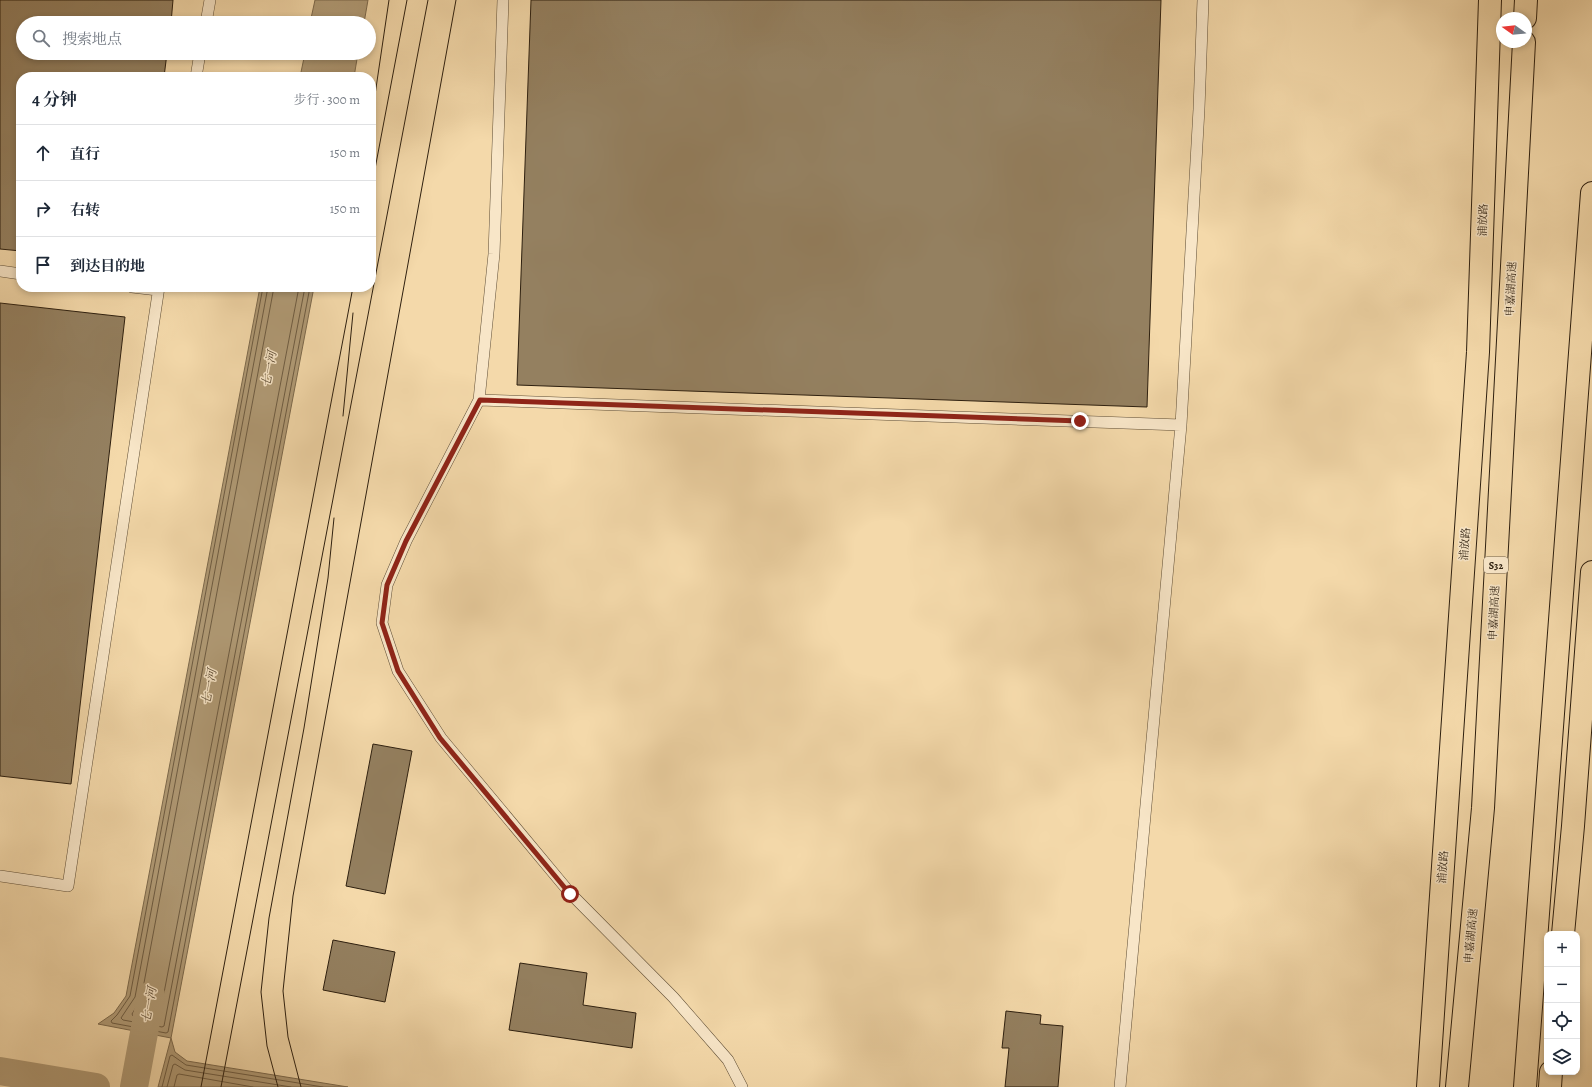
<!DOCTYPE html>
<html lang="zh">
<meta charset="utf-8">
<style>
:root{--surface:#fff;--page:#f6f6f7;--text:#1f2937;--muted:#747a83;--line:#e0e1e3}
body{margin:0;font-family:Alegreya,"Noto Serif SC",serif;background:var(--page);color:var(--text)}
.controls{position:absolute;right:12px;bottom:12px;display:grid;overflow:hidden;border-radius:8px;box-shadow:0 2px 6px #0003}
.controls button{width:36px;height:36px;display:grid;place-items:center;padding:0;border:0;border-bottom:1px solid var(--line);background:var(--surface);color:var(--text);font:20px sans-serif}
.compass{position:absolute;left:1496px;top:12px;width:36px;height:36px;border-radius:50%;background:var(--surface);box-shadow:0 2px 6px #0003;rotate:285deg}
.stop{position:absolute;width:12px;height:12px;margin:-9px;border:3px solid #8f2418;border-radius:50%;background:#fff}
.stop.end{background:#8f2418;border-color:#fff;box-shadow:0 1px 4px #0008}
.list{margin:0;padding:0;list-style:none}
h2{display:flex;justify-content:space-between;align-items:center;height:52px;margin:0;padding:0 16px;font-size:17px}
h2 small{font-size:13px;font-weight:400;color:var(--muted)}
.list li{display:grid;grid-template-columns:26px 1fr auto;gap:12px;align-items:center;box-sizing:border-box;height:56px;padding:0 16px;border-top:1px solid var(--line)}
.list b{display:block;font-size:15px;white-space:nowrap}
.list em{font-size:13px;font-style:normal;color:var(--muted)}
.icon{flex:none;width:22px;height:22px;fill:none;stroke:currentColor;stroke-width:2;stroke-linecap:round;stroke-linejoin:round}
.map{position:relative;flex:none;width:1592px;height:1087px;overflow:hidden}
.search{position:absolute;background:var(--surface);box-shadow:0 2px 6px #0003;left:16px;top:16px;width:360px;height:44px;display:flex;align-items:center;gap:10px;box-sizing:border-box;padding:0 14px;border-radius:22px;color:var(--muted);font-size:15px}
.panel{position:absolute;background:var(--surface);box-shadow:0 2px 6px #0003;left:16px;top:72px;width:360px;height:220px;border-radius:16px}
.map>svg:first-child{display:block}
</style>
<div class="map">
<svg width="1592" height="1087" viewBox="0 0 1592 1087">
<rect width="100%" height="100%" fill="#f4d9aa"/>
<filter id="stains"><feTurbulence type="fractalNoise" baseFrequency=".005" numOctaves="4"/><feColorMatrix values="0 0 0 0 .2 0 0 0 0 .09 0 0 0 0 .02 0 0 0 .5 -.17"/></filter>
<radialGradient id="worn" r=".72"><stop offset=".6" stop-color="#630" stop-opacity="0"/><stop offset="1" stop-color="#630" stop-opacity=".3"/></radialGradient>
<path fill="#b09a75" stroke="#7c694c" d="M315,0H368L364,23H310Z
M305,53H358L354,77H300Z
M260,287H314L171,1038L175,1052L187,1061L348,1087H158L171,1038L98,1024L114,1013L126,996Z"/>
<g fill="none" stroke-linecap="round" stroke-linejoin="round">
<path stroke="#6e5c42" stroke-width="1" d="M263,287L130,996L117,1015L111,1021L112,1023L166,1033L168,1032L310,287
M268,287L135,997L121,1018L123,1020L162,1027L164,1026L305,287
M274,287L141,999L132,1014L133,1016L157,1020L159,1019L299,287
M162,1087L170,1056L172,1055L186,1065L323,1087
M167,1087L173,1065L175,1064L185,1070L291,1087
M174,1087L177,1075L179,1074L253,1087"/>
<path stroke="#b09a75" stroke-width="28" d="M0,1071L96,1087
M134,1087L151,995"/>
</g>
<path fill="#948060" stroke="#2d1f0f" d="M0,0H173L171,23H23V53H167L164,77H21V251L0,249Z
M531,0H1161L1147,407L517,385Z
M0,303L125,317L71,784L0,776Z
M373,744L412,751L385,894L346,886Z
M333,940L395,952L385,1002L323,990Z
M520,963L587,973L583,1005L636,1013L632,1048L509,1030Z
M1006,1011L1041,1015L1040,1024L1063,1026L1058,1087H1005L1009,1048H1002Z"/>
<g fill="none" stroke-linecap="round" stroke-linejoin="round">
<defs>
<path id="lane" d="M503,0L494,254L479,400L406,541L387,585L382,623L398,671L441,738L570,893L673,997L728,1060L742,1087
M206,23L210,0
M196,77L200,53
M0,271L21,274
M132,287L158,290
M479,400L1181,425
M0,876L68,886L159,287
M1120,1087L1181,425L1199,109L1203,0"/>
<path id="primary" d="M1563,934L1573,826L1592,572
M1428,1087L1478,352L1490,0
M1550,1087L1551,1072"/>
<path id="highway" d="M1525,18L1526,0
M1457,1087L1483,808L1524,42
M1525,1087L1592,193"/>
</defs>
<use href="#lane" stroke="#5f4e36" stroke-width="12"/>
<use href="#primary" stroke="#2d1f0f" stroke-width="24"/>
<use href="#highway" stroke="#2d1f0f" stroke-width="24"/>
<use href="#lane" stroke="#f8e6c8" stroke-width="11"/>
<use href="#primary" stroke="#f4d9aa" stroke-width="22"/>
<use href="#highway" stroke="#f4d9aa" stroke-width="22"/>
<path stroke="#2d1f0f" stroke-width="1" d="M371,122L389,0
M371,190L407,0
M343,416L353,313
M201,1087L353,287
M221,1087L428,0
M278,1087L267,1046L261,992L269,918L304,728L328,578L334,518
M301,1087L288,1037L283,991L293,896L456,0"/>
</g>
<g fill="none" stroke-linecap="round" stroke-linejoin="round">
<path stroke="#8f2418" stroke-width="5" d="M570,894L440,738L398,671L382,623L387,585L406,541L480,400L1080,421"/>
</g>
<g text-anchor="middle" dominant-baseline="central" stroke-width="3" stroke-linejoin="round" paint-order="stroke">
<rect fill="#f8e6c8" stroke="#6a5b46" stroke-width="1" x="1484" y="557" width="24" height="16" rx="3"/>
<g font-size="10" font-weight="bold" fill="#2d1f0f">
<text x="1496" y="565">S32</text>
</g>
<g font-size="11" fill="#2d1f0f" stroke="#f8e6c8">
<text transform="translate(1483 220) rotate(-88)">浦放路</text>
<text transform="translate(1511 289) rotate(-87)">申嘉湖高速</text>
<text transform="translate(1465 544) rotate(-86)">浦放路</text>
<text transform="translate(1494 613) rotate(-87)">申嘉湖高速</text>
<text transform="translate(1443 867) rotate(-86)">浦放路</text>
<text transform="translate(1471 936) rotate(-85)">申嘉湖高速</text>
</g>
<g font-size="12" font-style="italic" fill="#5b4a33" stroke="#f8e6c8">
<text transform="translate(269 369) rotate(-79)">七一河</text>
<text transform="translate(209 687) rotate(-79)">七一河</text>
<text transform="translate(149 1005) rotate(-79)">七一河</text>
</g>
</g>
<rect width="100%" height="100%" filter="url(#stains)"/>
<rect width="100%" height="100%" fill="url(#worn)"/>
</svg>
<div class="controls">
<button>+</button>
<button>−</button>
<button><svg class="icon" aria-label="locate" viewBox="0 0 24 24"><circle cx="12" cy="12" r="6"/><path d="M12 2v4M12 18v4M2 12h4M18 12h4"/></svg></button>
<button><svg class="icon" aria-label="layers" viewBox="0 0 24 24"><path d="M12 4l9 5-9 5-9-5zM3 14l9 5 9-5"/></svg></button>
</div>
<svg class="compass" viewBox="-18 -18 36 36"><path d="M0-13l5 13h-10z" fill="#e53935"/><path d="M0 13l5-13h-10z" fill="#747a83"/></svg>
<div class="stop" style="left:570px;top:894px"></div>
<div class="stop end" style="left:1080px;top:421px"></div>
<div class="search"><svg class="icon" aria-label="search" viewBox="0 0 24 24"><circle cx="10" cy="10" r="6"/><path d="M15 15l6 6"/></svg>搜索地点</div>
<section class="panel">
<h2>4 分钟<small>步行 · 300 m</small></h2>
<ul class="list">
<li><svg class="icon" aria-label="ahead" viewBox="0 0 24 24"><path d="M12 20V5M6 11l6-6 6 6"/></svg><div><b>直行</b></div><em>150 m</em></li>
<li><svg class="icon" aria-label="right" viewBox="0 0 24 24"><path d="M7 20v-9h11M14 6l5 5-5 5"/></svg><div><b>右转</b></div><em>150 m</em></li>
<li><svg class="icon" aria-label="arrive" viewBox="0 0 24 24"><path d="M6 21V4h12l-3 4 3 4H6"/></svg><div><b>到达目的地</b></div></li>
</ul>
</section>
</div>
